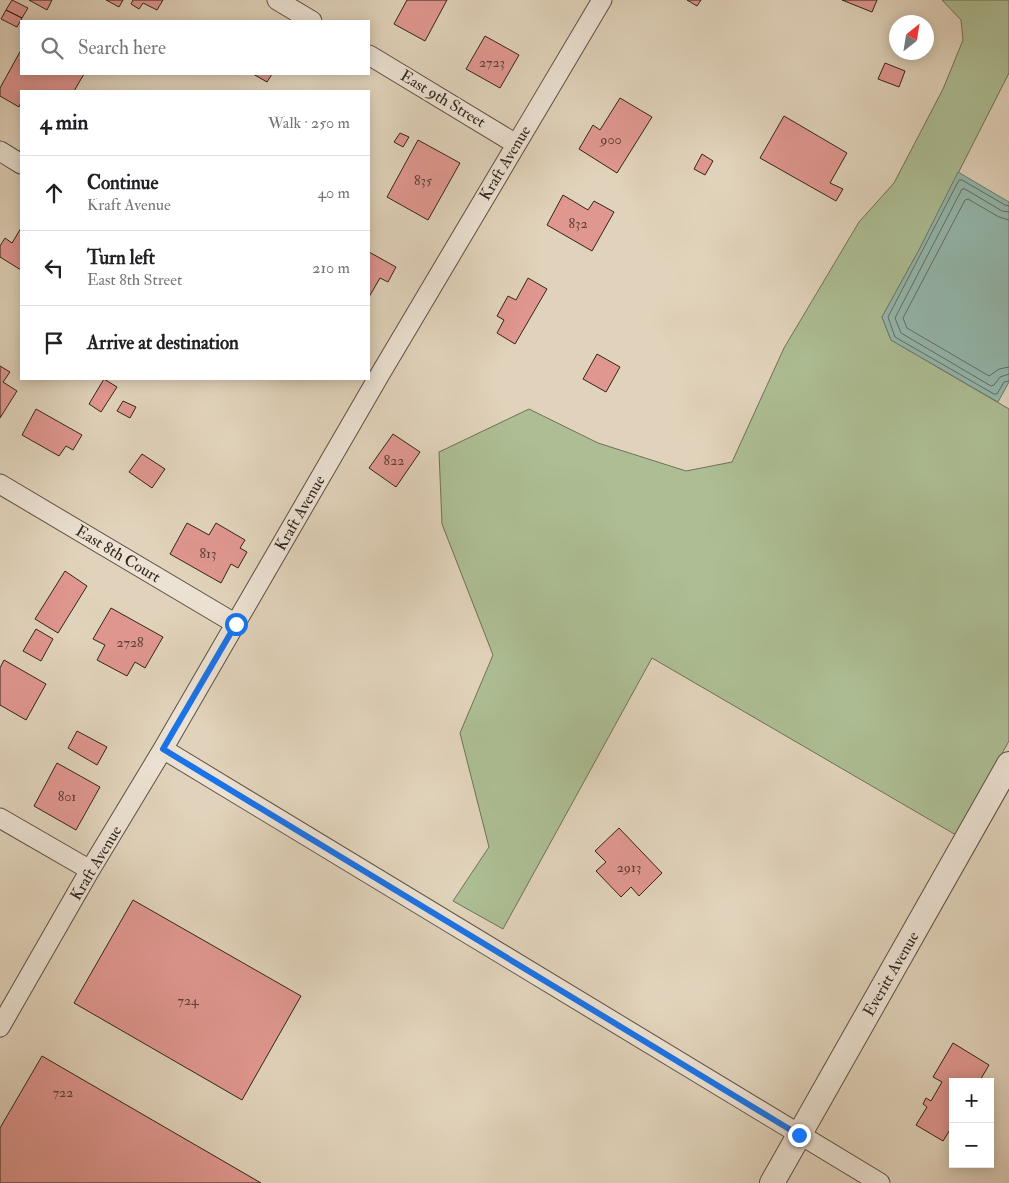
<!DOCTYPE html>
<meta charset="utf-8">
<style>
:root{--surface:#fff;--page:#f6f6f6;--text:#202124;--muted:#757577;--line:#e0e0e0}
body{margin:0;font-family:"IM FELL Double Pica",serif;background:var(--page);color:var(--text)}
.controls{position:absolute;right:15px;bottom:15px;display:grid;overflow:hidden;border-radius:0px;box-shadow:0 2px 12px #0003}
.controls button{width:45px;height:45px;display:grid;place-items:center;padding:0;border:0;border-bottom:1px solid var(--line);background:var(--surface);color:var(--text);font:25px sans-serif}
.compass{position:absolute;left:889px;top:15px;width:45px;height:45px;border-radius:50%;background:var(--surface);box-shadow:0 2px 12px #0003;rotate:30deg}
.stop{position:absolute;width:15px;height:15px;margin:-11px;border:4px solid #1a73e8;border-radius:50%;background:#fff}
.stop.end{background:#1a73e8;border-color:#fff;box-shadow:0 1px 5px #0008}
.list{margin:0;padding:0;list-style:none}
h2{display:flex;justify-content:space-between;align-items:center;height:65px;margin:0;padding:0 20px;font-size:21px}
h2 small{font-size:16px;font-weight:400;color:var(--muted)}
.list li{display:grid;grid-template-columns:32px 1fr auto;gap:15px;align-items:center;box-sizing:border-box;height:75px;padding:0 20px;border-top:1px solid var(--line)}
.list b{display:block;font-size:19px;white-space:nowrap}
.list p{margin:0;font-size:16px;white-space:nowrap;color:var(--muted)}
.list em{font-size:16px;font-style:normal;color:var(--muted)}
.icon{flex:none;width:28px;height:28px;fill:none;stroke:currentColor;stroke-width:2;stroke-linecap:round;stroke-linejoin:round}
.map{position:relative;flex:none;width:1009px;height:1183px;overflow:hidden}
.search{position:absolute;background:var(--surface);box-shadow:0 2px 12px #0003;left:20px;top:20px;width:350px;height:55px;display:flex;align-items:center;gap:12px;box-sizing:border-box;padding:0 18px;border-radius:0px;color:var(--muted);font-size:19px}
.panel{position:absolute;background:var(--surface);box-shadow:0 2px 12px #0003;left:20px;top:90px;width:350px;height:290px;border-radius:0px}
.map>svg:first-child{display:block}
</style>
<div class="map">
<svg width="1009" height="1183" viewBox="0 0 1009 1183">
<rect width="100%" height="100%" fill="#e1d3bb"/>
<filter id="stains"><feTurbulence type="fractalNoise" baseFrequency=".004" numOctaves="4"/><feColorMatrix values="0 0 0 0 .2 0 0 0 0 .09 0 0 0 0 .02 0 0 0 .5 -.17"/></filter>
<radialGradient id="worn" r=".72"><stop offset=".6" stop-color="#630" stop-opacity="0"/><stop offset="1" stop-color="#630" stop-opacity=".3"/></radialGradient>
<path fill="#adbe94" stroke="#6f7158" d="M942,0H1009V73L919,250L882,317L891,340L1009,409V741L956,835L652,658L503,929L453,901L489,847L460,733L493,655L442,524L439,452L529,409L598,443L686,471L732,462L784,348L859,222L894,183L943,89L963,40L961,20Z"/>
<path fill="#94b8ae" stroke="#6c7d73" d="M958,172L1009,202V382L998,402L891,340L882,317L919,250Z"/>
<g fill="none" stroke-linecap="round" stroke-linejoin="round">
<path stroke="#626e64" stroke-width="1" d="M1009,206L1005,205L962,180H959L888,317L895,337L994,394H997L1004,382L1009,381
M1009,212L1002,211L965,189H962L895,318L901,333L991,386L994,385L1000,377L1009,374
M1009,220L999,217L968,199L965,200L903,318L907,328L989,376L999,369L1009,367"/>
</g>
<path fill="#e09790" stroke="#31241b" d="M12,0L28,8L22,18L6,10Z
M29,0H52L47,10Z
M106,0H123L119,7Z
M133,0H163L157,10L143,3L139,9L131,4Z
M407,0H447L425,41L394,24Z
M687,0H701L697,6Z
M842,0H877L872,12Z
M6,10L22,18L17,27L1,19Z
M485,36L519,55L500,88L466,69Z
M21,50V74H84L74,91H21V102L19,107L0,96V88Z
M885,63L905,71L899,87L878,79Z
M253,74H272L267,82Z
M620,98L652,117L617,173L579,149L593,125L600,130Z
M784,116L847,153L830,183L843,189L836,201L760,158Z
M400,133L409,137L403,147L394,142Z
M418,140L460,163L428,220L387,197Z
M702,154L713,161L705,175L694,169Z
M563,195L588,210L594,201L614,212L592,251L547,225Z
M21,228V270L0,257V246L5,238L12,243Z
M369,252L396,267L388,282L380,278L369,297Z
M528,278L547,289L515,344L497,333L504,320L497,316L508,296L516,300Z
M597,354L620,367L606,392L583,379Z
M0,366L10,372L3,382L17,391L0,418Z
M104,379L117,387L101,412L89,404Z
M123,401L136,407L130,418L117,411Z
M36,409L82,435L73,450L66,446L59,456L22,435Z
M393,434L420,452L396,487L369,468Z
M142,454L165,469L152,488L129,472Z
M187,523L209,535L216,523L245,540L240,548L247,552L238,568L231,564L221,583L170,554Z
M65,571L87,586L58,633L35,619Z
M111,608L163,637L145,668L135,662L127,676L97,660L105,645L93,639Z
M36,629L53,639L41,661L23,651Z
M4,660L46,684L26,720L0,705V668Z
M77,731L107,747L97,765L68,748Z
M57,763L100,787L76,830L34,806Z
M619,828L662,873L639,896L631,887L621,897L596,871L606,862L595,851Z
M133,900L301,996L242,1100L74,1003Z
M953,1043L989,1065L979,1082H953V1125L943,1141L916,1125L927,1107L923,1104L926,1098L931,1101L942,1082L933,1077Z
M42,1056L261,1183H0V1128Z"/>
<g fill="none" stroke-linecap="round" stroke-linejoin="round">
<defs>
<path id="minor" d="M277,0L312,21
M369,55L516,144
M0,151L21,164
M0,484L236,624
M163,749L880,1183
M0,818L90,870
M0,1027L90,870L163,749L379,376L602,0"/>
<path id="tertiary" d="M772,1183L1009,764"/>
</defs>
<use href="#minor" stroke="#5d5043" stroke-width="21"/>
<use href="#tertiary" stroke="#5d5043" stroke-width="26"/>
<use href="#minor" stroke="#ece2d3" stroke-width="19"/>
<use href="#tertiary" stroke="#ece2d3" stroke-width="24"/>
</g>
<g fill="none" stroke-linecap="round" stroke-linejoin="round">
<path stroke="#1a73e8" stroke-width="6" d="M236,624L163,749L799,1135"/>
</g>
<g text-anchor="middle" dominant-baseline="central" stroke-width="4.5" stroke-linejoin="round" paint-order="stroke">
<g font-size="14" fill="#5d4138">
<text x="492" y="62">2723</text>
<text x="611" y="139">900</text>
<text x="423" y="180">835</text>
<text x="578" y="223">832</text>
<text x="394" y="460">822</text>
<text x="208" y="553">813</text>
<text x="130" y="642">2728</text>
<text x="67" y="796">801</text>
<text x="629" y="867">2913</text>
<text x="188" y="1000">724</text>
<text x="63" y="1092">722</text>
</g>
<g font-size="16" fill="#31241b" stroke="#ece2d3">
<text transform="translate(443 99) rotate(31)">East 9th Street</text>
<text transform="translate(505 163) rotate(-59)">Kraft Avenue</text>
<text transform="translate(300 513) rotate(-60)">Kraft Avenue</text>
<text transform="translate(118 554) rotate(31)">East 8th Court</text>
<text transform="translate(96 863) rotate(-59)">Kraft Avenue</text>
<text transform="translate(891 974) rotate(-60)">Everitt Avenue</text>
</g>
</g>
<rect width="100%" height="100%" filter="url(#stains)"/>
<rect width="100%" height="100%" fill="url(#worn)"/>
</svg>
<div class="controls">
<button>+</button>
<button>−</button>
</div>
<svg class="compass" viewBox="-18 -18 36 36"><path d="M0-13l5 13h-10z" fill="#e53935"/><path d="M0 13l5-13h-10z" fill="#757577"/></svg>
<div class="stop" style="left:236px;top:624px"></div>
<div class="stop end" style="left:799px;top:1135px"></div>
<div class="search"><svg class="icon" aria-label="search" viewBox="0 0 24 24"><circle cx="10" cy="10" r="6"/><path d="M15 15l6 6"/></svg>Search here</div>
<section class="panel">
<h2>4 min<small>Walk · 250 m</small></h2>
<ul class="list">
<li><svg class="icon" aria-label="ahead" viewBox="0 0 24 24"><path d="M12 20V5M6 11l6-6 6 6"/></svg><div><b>Continue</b><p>Kraft Avenue</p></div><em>40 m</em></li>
<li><svg class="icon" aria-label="left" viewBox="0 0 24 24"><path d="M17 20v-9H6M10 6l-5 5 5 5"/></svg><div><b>Turn left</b><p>East 8th Street</p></div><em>210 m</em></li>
<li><svg class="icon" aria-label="arrive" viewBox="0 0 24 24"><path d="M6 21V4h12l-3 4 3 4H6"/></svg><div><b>Arrive at destination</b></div></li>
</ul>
</section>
</div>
